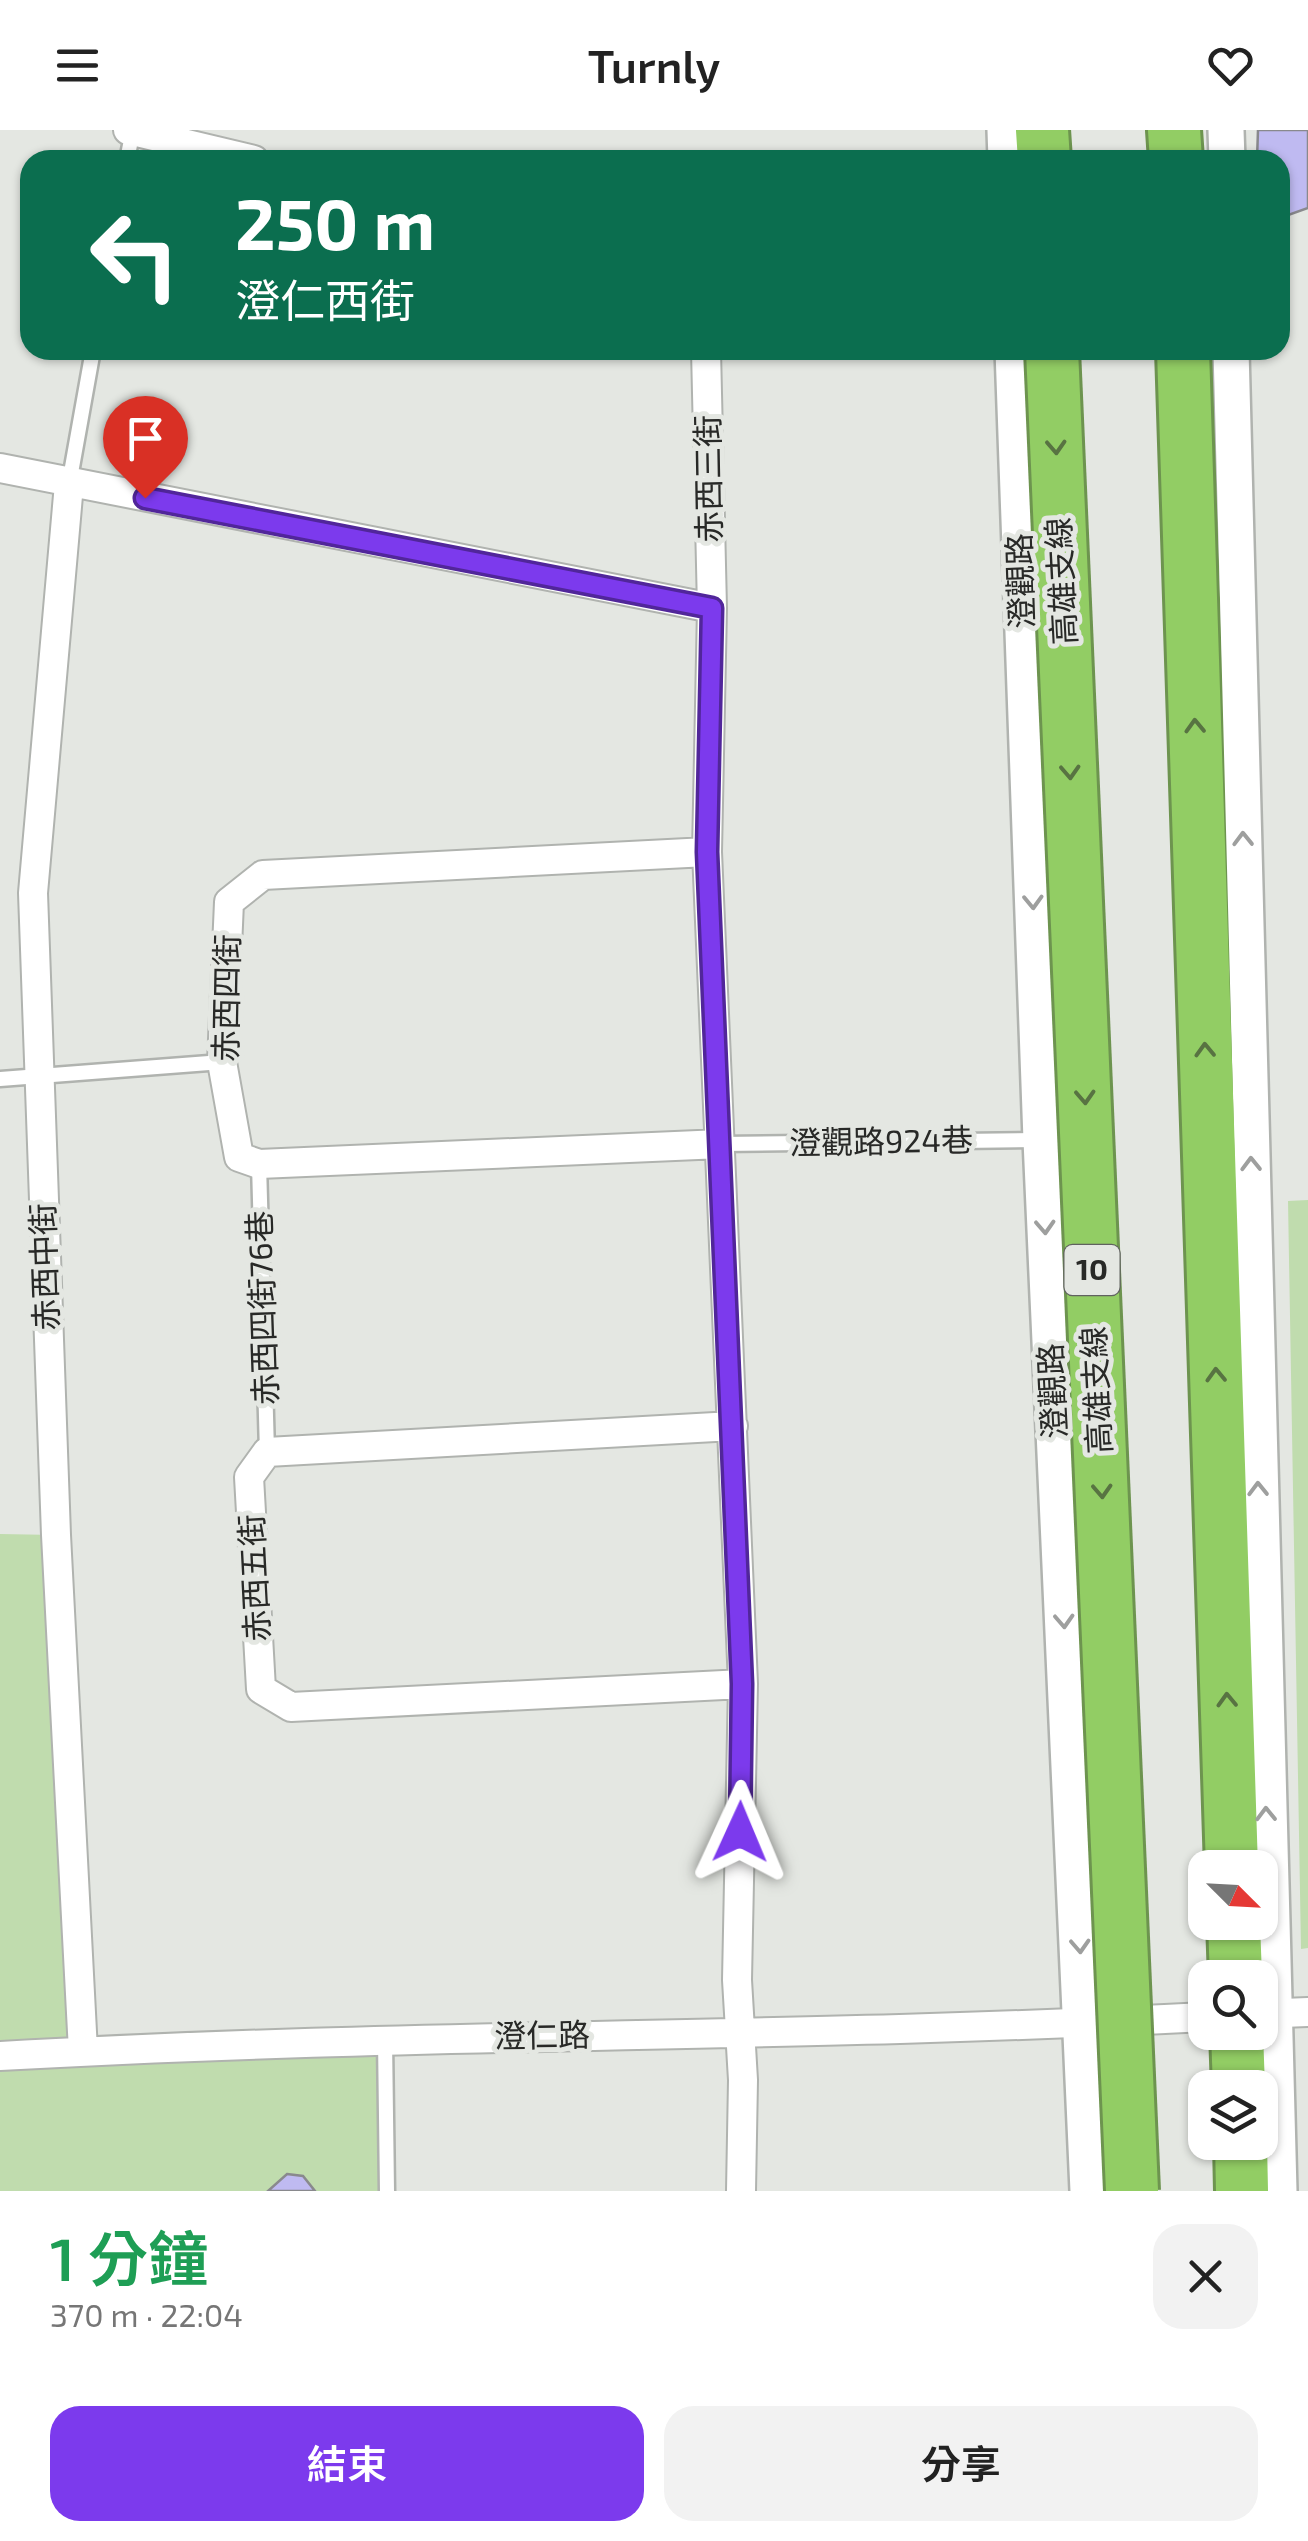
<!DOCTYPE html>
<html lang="zh-TW">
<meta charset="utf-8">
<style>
:root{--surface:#fff;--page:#f2f2f2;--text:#222;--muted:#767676;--accent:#7c3aed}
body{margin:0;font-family:"Exo 2","Noto Sans TC",sans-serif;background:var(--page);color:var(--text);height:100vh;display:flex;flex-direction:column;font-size:38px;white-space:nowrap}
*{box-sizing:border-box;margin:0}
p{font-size:32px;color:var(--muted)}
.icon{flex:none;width:55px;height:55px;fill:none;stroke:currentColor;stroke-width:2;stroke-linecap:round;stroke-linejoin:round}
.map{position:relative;height:2061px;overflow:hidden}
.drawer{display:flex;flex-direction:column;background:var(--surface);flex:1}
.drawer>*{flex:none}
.guide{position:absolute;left:20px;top:20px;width:1270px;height:210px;border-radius:30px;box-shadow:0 2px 8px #0004;background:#0b6e4f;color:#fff;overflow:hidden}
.needle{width:65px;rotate:114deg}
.buttons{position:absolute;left:1188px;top:1720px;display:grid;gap:20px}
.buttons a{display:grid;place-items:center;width:90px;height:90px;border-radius:20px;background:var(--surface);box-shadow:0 2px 8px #0004;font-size:50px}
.pin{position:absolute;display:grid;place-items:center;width:85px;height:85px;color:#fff;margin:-102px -42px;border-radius:50% 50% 50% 0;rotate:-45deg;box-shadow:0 0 10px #0007}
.pin .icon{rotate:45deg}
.me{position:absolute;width:110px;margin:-55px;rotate:1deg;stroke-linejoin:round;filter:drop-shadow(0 0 8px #0008)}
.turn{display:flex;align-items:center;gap:35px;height:210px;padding:0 50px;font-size:45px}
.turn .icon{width:130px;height:130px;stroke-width:2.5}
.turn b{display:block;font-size:70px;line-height:85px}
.round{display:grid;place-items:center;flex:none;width:105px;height:105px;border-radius:30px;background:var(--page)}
.head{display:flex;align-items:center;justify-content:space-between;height:170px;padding:0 50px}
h1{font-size:60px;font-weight:600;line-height:75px;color:#1e9e55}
.primary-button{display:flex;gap:20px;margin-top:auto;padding:20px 50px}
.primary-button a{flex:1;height:115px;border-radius:30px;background:var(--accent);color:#fff;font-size:40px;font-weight:600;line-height:115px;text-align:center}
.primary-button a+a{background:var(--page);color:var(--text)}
header{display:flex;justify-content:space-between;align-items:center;height:130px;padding:0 50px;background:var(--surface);font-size:45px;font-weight:600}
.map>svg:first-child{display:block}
</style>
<header><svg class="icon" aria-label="menu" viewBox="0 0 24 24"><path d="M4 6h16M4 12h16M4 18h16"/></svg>Turnly<svg class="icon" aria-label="heart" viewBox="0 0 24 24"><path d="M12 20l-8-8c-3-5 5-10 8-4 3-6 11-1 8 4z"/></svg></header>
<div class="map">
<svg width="1308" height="2061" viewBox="0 0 1308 2061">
<rect width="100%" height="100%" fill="#e4e7e2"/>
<!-- green -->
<path fill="#c0dcae" d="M1308 1070V1818L1301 1819 1288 1071Z
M0 1404 56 1405 83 1920 385 1910 387 2061H0Z"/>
<!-- building -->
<path fill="#bfbaf1" stroke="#89898d" stroke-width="2.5" d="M1258 0H1308V78L1280 88V30H1257Z
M287 2044 303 2046 315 2061H268Z"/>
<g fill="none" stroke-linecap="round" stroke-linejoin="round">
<defs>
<path id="service" d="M127 30 133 0
M69 354 93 220
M0 949 222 932
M721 1014 1040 1010
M259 1034 267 1322
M385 1910 387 2061"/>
<path id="minor" d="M128 0 254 30
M706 220 712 478
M0 338 712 478 707 722 743 1554 737 1850 743 1950 741 2061
M69 354 33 763 56 1405 83 1921
M707 722 263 745 229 772 222 932 239 1027 259 1034 721 1014
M733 1296 267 1322 249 1347 261 1559 291 1577 743 1554
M1260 1884 1308 1882
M0 1926C402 1903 804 1908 1205 1887"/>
<path id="tertiary" d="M1005 0 1006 30
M1226 0 1227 30
M1013 220 1041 1010 1088 2061
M1231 220 1279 2061"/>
<path id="motorway" d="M1042 0 1044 30
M1174 0 1176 30
M1183 220 1232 1738
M1234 1792 1236 1848
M1237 1902 1239 1958
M1241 2012 1242 2061"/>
</defs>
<!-- service casing -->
<use href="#service" stroke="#b0b3af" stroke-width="19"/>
<!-- minor casing -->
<use href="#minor" stroke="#b0b3af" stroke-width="32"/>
<!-- tertiary casing -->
<use href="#tertiary" stroke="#b0b3af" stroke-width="40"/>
<!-- motorway casing -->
<use href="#motorway" stroke="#6d944f" stroke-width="58"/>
<!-- service -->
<use href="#service" stroke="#fff" stroke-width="14"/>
<!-- minor -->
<use href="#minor" stroke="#fff" stroke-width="28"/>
<!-- tertiary -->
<use href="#tertiary" stroke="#fff" stroke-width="35"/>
<!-- motorway -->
<use href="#motorway" stroke="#92cd64" stroke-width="52"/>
<defs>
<path id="motorway-bridge" d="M1052 220 1132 2061"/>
</defs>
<!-- motorway-bridge casing -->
<use href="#motorway-bridge" stroke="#6d944f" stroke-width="58" stroke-linecap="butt"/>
<!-- motorway-bridge -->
<use href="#motorway-bridge" stroke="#92cd64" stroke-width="52"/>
</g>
<!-- one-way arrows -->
<defs><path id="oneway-chevron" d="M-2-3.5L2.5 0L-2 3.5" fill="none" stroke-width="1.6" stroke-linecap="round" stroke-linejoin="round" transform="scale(2.5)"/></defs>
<g stroke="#587342">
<use href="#oneway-chevron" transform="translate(1056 317) rotate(87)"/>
<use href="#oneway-chevron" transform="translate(1195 596) rotate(-92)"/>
<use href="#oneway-chevron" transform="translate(1070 642) rotate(87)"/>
<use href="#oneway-chevron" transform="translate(1205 920) rotate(-92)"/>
<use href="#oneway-chevron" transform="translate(1085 967) rotate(87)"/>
<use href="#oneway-chevron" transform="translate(1216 1245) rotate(-92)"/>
<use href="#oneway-chevron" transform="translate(1102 1361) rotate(87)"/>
<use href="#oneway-chevron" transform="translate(1227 1570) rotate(-92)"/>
</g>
<g stroke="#9e9f9e">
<use href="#oneway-chevron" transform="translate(1243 709) rotate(-91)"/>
<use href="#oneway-chevron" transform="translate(1033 772) rotate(88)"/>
<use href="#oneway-chevron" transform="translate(1251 1034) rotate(-91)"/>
<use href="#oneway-chevron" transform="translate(1045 1097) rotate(87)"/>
<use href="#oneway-chevron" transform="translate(1258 1359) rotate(-91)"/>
<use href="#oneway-chevron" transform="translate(1064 1491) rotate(87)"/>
<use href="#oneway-chevron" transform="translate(1266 1684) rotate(-91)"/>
<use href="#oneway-chevron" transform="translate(1080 1816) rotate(87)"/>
</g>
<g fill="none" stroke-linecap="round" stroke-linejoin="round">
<defs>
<path id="route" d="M145 368 712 478 707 722 742 1554 740 1702"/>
</defs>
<!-- route casing -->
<use href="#route" stroke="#51269a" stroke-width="25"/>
<!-- route -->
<use href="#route" stroke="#7c3aed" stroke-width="18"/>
</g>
<g text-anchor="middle" stroke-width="10" stroke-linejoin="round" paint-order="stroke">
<!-- shield labels -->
<rect fill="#e4e7e2" stroke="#60625f" stroke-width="2.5" x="1064.5" y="1115" width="55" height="50" rx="8"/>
<g font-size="30" font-weight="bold" fill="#282927">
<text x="1092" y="1150">10</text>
</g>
<!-- street labels -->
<g font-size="32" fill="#282927" stroke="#e4e7e2">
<text transform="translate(709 349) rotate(-91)" y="11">赤西三街</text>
<text transform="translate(1021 451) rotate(-92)" y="11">澄觀路</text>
<text transform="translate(1062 451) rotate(-93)" y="11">高雄支線</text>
<text transform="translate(227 868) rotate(-89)" y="11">赤西四街</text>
<text transform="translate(881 1012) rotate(-1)" y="11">澄觀路924巷</text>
<text transform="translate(45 1137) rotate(-92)" y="11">赤西中街</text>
<text transform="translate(263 1178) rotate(-92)" y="11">赤西四街76巷</text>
<text transform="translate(1097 1260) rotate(-93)" y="11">高雄支線</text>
<text transform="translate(1053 1261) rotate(-93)" y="11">澄觀路</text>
<text transform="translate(255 1448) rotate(-93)" y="11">赤西五街</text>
<text transform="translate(542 1906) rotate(-1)" y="11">澄仁路</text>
</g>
</g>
</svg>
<div class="buttons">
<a><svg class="needle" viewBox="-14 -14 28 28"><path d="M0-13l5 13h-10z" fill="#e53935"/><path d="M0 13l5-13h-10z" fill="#767676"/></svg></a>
<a><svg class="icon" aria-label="search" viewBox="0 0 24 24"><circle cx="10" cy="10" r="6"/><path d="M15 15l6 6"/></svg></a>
<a><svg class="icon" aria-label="layers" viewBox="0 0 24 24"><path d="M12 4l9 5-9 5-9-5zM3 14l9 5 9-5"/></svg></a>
</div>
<div class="pin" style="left:145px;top:368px;background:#d93025"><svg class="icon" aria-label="arrive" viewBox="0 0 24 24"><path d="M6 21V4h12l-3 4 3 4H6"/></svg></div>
<svg class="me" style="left:740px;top:1702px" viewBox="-20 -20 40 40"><path d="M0-17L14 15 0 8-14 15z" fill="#7c3aed" stroke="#fff" stroke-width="4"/></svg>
<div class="guide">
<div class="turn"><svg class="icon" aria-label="left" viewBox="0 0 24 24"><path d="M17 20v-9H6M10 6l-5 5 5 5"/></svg><div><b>250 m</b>澄仁西街</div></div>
</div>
</div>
<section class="drawer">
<div class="head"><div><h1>1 分鐘</h1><p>370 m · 22:04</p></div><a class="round"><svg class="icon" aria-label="close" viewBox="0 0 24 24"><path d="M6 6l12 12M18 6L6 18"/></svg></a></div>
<div class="primary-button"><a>結束</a><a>分享</a></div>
</section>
